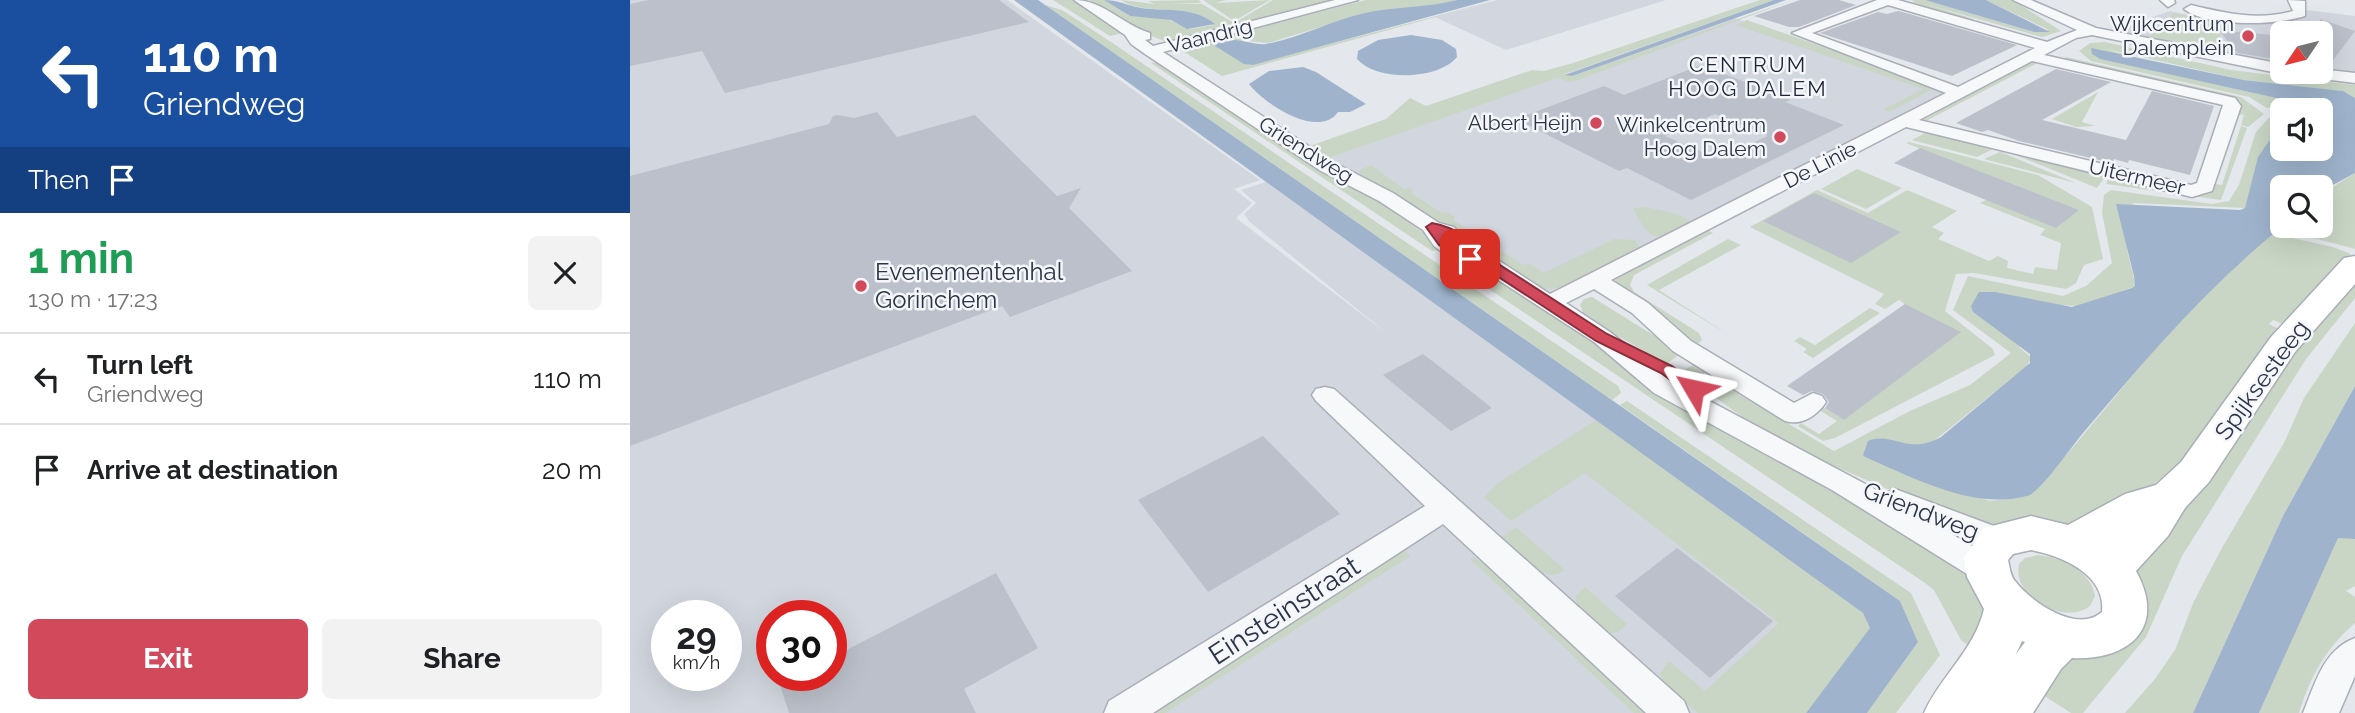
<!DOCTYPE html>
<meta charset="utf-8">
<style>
:root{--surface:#fff;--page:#f2f2f2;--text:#202124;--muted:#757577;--line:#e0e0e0;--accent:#d1495b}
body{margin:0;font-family:Raleway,sans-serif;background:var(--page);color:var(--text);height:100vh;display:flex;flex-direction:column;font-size:26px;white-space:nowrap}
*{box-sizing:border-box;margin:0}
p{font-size:23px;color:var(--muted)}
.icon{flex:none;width:38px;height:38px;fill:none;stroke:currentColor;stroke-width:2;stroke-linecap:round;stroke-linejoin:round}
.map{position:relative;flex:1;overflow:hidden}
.details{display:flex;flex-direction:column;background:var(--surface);width:630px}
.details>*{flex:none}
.guide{background:#1a4fa0;color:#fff;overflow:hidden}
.needle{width:46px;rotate:235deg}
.buttons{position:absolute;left:1640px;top:21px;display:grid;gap:14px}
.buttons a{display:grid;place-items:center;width:63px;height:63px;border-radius:10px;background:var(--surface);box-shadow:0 7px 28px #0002;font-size:35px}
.speed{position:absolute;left:21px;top:600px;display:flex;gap:14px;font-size:35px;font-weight:700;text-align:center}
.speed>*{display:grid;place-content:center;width:91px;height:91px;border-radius:50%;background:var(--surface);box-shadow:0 7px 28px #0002;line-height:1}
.speed small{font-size:18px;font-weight:400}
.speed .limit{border:10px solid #d22;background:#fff;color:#111}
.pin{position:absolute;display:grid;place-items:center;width:60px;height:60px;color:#fff;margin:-30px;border-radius:14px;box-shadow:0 4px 10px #0006}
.me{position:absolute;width:77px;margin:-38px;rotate:306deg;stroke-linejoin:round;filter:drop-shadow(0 0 5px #0008)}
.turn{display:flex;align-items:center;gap:24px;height:147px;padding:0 28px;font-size:32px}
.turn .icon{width:91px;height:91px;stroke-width:2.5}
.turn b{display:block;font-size:49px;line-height:60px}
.then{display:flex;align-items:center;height:66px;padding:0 28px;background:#0003;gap:14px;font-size:26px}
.round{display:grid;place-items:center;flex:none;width:74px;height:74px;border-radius:10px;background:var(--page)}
.head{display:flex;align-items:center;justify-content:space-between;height:119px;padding:0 28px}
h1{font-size:42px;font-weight:700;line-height:52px;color:#1e9e55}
.cta{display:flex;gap:14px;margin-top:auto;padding:14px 28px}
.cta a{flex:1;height:80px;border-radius:10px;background:var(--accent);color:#fff;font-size:28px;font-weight:700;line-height:80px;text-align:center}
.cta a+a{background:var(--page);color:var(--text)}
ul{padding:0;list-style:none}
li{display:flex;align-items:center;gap:21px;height:91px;padding:0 28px;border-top:2px solid var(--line)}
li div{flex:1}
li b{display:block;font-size:26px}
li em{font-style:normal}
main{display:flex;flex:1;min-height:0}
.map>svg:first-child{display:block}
</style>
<main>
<section class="details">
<div class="guide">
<div class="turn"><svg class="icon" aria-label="left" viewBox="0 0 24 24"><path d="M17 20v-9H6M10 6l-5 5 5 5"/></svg><div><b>110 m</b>Griendweg</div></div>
<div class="then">Then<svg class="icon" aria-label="arrive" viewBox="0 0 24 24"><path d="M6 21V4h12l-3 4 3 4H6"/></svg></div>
</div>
<div class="head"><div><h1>1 min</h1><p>130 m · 17:23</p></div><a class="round"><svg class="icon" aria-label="close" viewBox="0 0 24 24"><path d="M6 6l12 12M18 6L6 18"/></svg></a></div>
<ul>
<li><svg class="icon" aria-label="left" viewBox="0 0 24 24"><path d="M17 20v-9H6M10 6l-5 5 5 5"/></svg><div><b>Turn left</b><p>Griendweg</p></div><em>110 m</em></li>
<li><svg class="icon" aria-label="arrive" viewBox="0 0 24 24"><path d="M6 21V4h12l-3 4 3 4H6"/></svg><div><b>Arrive at destination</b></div><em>20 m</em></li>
</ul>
<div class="cta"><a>Exit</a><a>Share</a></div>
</section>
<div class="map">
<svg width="1725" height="713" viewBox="0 0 1725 713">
<rect width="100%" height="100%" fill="#e4e7ec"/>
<!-- built -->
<path fill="#d2d6de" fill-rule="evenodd" d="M0 0H377L630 180 604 189 622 203 606 218 759 335 620 222 614 214 626 203 611 190 636 182 1233 613 1176 713H0ZM37 616H96V676H37ZM142 616H201V676H142Z
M868 0H1036L876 50 805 17Z
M1676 10 1725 16V75L1691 71 1690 33H1652V66L1488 33 1499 25 1540 11 1606 25 1611 21 1673 14Z
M1099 16 1315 94 897 304 699 158Z"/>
<!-- green -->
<path fill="#c9d6c5" d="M423 0H443L493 33 480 36Z
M459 0H474L500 16 537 19 560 29 583 25C564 0 516 18 491 0L525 4 518 1 569 0 571 3H535L572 4 609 26 537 42 508 31Z
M573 0H596L585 3 640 0 604 21Z
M643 0H710L612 25 606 22Z
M736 0H827L800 7 736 13 638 43 618 41 585 44 620 65 867 0 592 76 548 48Z
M1130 0H1144L935 74 942 76 1163 0 948 80 940 82 927 78 699 158 680 146 756 119 780 98 796 106 902 70 914 71 943 63Z
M1281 0H1295L1404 32 1419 30 1356 0H1383L1431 31 1412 37 1288 2 1344 19 1338 22 1276 3 1285 2Z
M415 5 432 10 481 42 988 386 991 393 982 400Z
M1543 13 1599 24 1578 51 1519 37Z
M1117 20 1307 87 1259 112 1254 109 1293 89 1106 25Z
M1475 42 1601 70 1725 85V98L1713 91 1614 80 1472 48 1669 103 1672 107 1670 110H1652V130L1631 152 1615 208 1503 203 1497 250 1506 286 1451 306 1429 305 1389 347 1402 358 1396 367 1300 444 1273 445 1233 455 1280 476 1360 501 1397 496 1414 482 1548 321 1585 284 1643 234 1703 247 1721 254 1653 324 1643 320 1639 324 1649 329 1548 465 1514 492 1456 527H1361L1327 519 1167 450 1129 429 1050 372 1063 365 1075 373 1070 377 1089 390 1095 386 1204 451 1280 411 1340 385 1381 353 1323 310 1338 276 1433 296 1456 286 1482 263 1472 213 1474 195 1481 190 1582 204 1599 201 1609 185 1626 132 1648 108H1637L1619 97 1461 61 1449 51 1460 43Z
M1436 57 1611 97 1634 114 1618 127 1611 125 1614 115 1608 114 1610 105 1606 101 1570 89 1430 60Z
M1403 60 1411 61 1294 122 1293 120Z
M530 61 748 200 816 249 802 251 521 63Z
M1468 92 1452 122 1465 126 1446 127 1422 119Z
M1611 126 1617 128 1591 200 1476 184 1480 175 1567 195 1579 194 1585 184 1592 185Z
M1299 131 1367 147 1347 157 1282 140Z
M1279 142 1408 175 1462 207 1473 259 1454 265 1446 283 1436 289 1344 273 1326 274 1315 311 1363 349 1365 355 1205 438 1193 441 1168 426 1171 423 1189 434 1207 421 1189 410 1193 407 1214 420 1276 305 1269 300 1255 309 1245 304 1254 294 1120 227 1187 190 1238 213 1277 190 1327 211 1302 227 1314 233 1308 239 1359 261 1368 256 1378 261 1377 268 1403 274 1405 267 1427 270 1431 243 1410 235 1415 229 1350 203 1356 200 1445 209 1276 143Z
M1371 149 1477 174 1467 188Z
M1370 152 1373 153 1446 183 1354 159Z
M741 165 774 189 780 188 784 191 781 193 812 213 818 212 825 217 823 220 856 242 862 240 872 246 869 250 893 265 900 264 914 273 984 239 1004 240 1010 247 935 288 912 289 830 234 732 178 729 171Z
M1227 169 1272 188 1236 209 1191 189Z
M1725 173V249L1649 229 1653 226H1690L1692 194Z
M1016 207 1047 214 1064 223C1029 240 1021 246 1003 208Z
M1076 229 1083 233 1004 275 1000 285 1004 292 1069 333 1072 340 1065 346 986 285 985 277Z
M1098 239 1111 245 1029 290 1099 335 1017 285Z
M823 253 855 270 983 355 1318 551 1358 597 1350 655 1331 640 1304 590 1295 583 816 260V257Z
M1725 281V298L1676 359 1552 556 1516 637 1453 713H1441L1404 689 1502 579 1505 561 1580 482 1647 376Z
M962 297 1052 353 1036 364 949 313 953 312 950 305 954 299Z
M1240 308 1250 313 1183 358 1173 352 1177 349 1164 341 1170 337 1185 345Z
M1725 323V386L1653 516 1563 713H1495L1524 680 1545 650 1564 601 1593 546 1654 443 1674 398Z
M997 401 1281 593 1310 655 1266 713H1237L1288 642 1270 601 990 405Z
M966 420 1233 613 1241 628 1176 713H1068L1036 687 1030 673 1039 661 1075 691 1149 623 955 473 881 521 854 497 868 483Z
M886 527 935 570C910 587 889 553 872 537Z
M1708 537 1725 539V586L1716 591 1725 597V623C1696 648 1680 677 1669 713H1629Z
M775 550 780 556 535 713H515Z
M1408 555C1432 558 1460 569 1465 596L1460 606C1435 626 1381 597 1389 564L1395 558Z
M844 557 881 585 1021 713H1004L840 559Z
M955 587 997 624C993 628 989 632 983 633 969 634 944 608 946 596Z"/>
<!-- water -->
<path fill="#9fb4cc" d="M384 0H408L1270 601 1288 642 1237 713H1176L1240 628 1233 613Z
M474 0C487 0 494 4 506 7 535 13 560 4 585 24L557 29 541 20 500 16Z
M827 0H860L623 65 614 64 585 46C597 32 621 46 636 44 670 38 702 20 735 13 766 6 797 8 827 0Z
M1144 0H1156L942 76 935 75Z
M1295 0H1356L1420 32H1404Z
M781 35 812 40 826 49 827 57C808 80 747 82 727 59L728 51 748 40Z
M1461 48 1614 80 1713 91 1725 98V173L1701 186 1691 197 1690 187H1652L1653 226C1577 287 1516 359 1453 433 1442 446 1411 492 1397 496 1343 510 1286 479 1235 457L1233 455 1238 441C1263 431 1277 456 1311 437L1400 363V354L1343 312 1341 306 1349 292H1365L1442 307 1502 288 1505 286 1504 276 1486 204 1610 210 1615 208 1628 157 1639 141 1652 131V149H1690V110H1670L1672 107 1669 103 1470 59 1462 54Z
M673 67 686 72 736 104 720 112H708C689 140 633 103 619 84L639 71Z
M1725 386V539L1708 538 1629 713H1563L1653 516Z"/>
<!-- building -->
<path fill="#bbc0ca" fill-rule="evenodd" d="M19 0H369L399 22 95 93 72 51 0 66V4Z
M1170 0H1209L1226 5 1169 27H1159L1124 16Z
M1268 11H1269L1387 45 1322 76 1190 33 1248 12 1257 14Z
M1690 19 1725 31 1698 67 1690 66Z
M1589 30 1652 36V60L1607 53Z
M1071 65 1161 100 1155 102 1214 125 1061 200 997 168 989 171 886 119 974 86 994 95ZM1085 114 1093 117 1138 136 1088 159 1035 136Z
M1426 69 1481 82 1412 120 1496 140 1522 91 1584 106 1560 175 1499 160 1498 163 1484 159 1482 163 1389 141 1358 130 1352 132 1326 123Z
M247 112 267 137 345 115 427 196 451 188 439 208 502 271 380 317 372 306 0 446V176L199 124 203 116 208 115 224 118Z
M1290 148 1449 210 1426 228 1264 163Z
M1184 193 1271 232 1221 263 1133 221Z
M1275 304 1331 332 1214 420 1195 408 1199 402 1193 394 1182 391 1173 395 1157 386Z
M793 354 814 370 862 408 821 431 753 375Z
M633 436 710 514 578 592 508 500Z
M1047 548 1143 621 1080 678 985 596Z
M366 573 408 648 334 689 346 713H159L150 685 168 676H201V658Z"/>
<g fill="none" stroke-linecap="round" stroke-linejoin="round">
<defs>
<path id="street" d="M444 0C473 0 493 25 520 33V39L515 40 523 46 705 0H728L533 52 705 163 763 193 809 223 824 227 827 231 819 237 844 254 871 262 920 294 1316 93 1162 33 1247 0H1268L1417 42 1447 30 1383 0H1401L1466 28 1652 64V72H1658L1652 74 1462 35 1446 38 1414 55 1605 98 1611 106 1582 191 1562 197 1276 127 981 280 1018 303 1061 341 1164 403 1183 393 1192 396 1196 402C1187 416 1171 426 1155 421L1043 351 1002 313 964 289 936 303 980 332 1042 381 1254 494 1265 489 1380 532 1384 540 1380 548 1369 552 1320 533 1367 561 1372 570 1367 579 1356 583 1345 579 1202 490 1024 393 964 342 856 272 820 258 804 246 793 230 749 201 691 171 515 54 501 44 495 35ZM1258 5 1405 48 1328 87 1182 33ZM1402 61 1593 105 1567 183 1561 185 1289 120Z
M1530 0H1544L1545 3 1538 7Z
M1658 0 1675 1V16C1647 25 1578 28 1554 9L1561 5C1594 13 1629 21 1663 11Z
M1690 69 1725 73V83L1677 77 1669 72H1690Z
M695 387 704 389 1054 701 1059 713H1016L813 524 523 713H474L479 701 795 506 686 401 682 395 686 389Z
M1725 638V676L1709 713H1673C1685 684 1693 650 1725 638Z"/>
<path id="secondary" d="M1725 256V284L1665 352 1579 482 1555 508 1538 536 1506 571C1537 627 1500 661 1442 658L1431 669 1403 713H1294C1311 675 1344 651 1354 609L1337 577 1334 558 1354 528 1401 516 1438 525 1495 494 1526 485 1551 462 1641 337 1714 258ZM1401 550C1432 556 1476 574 1472 612 1447 634 1401 602 1385 581 1380 575 1380 568 1378 560L1383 554ZM1392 641 1395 642 1386 654Z"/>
</defs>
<!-- street casing -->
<use href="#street" stroke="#a9aeb7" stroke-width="3"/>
<!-- secondary casing -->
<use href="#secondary" stroke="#a9aeb7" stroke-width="3"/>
<!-- street -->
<use href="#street" fill="#f7f8fa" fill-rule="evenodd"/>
<!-- secondary -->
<use href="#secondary" fill="#fff" fill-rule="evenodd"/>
</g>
<!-- route -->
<path fill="#d1495b" stroke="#882f3b" stroke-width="2" d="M802 223C820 226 865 247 870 265L977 334 1042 366 1073 389 1070 393H1058L1031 373 966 341 858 270 856 263 816 236 847 259 835 262 809 245 796 227Z"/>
<!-- markers -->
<g fill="#d1495b" stroke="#f4f6f9" stroke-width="2.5">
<circle cx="1618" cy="36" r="7"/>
<circle cx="966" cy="123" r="7"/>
<circle cx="1150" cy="137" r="7"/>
<circle cx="231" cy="286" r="7"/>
</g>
<g text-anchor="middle" stroke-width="5" stroke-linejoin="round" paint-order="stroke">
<!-- far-poi labels -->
<g font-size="21" fill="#2b3445" stroke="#f4f6f9" text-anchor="end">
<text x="1604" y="31">Wijkcentrum<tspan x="1604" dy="24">Dalemplein</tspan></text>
<text x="952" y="130">Albert Heijn</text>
<text x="1136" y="132">Winkelcentrum<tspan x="1136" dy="24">Hoog Dalem</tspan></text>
</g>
<!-- far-street labels -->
<g font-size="21" fill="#2b3445" stroke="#f4f6f9">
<text transform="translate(580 36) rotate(-14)" y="7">Vaandrig</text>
<text transform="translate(676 150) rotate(32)" y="7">Griendweg</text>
<text transform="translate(1190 165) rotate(-27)" y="7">De Linie</text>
<text transform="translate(1507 177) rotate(13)" y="7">Uitermeer</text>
</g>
<!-- far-neighbourhood labels -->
<g font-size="21" letter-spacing="2" fill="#1d2536" stroke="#f4f6f9">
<text x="1118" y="72">CENTRUM<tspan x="1118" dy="24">HOOG DALEM</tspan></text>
</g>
<!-- poi labels -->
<g font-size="24" fill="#2b3445" stroke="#f4f6f9" text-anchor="start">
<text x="245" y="280">Evenementenhal<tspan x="245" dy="28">Gorinchem</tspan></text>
</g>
<!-- street labels -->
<g font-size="24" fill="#2b3445" stroke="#f4f6f9">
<text transform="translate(1632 380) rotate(-54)" y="8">Spijksesteeg</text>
<text transform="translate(1291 511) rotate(21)" y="8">Griendweg</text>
</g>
<!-- near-street labels -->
<g font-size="28" fill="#2b3445" stroke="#f4f6f9">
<text transform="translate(654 610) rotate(-33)" y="10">Einsteinstraat</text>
</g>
</g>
</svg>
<div class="buttons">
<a><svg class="needle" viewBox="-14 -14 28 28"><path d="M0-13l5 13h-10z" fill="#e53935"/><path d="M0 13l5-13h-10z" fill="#757577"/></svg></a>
<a><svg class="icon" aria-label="sound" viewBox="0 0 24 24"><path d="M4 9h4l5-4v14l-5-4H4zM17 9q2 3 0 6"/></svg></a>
<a><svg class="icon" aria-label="search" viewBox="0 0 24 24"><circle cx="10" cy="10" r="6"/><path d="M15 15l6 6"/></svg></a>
</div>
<div class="speed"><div>29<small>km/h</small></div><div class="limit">30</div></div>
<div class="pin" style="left:840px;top:259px;background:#d93025"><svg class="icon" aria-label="arrive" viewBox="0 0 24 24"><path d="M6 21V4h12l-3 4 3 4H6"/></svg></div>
<svg class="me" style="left:1064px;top:389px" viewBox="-20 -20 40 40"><path d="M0-17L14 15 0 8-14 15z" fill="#d1495b" stroke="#fff" stroke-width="4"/></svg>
</div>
</main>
